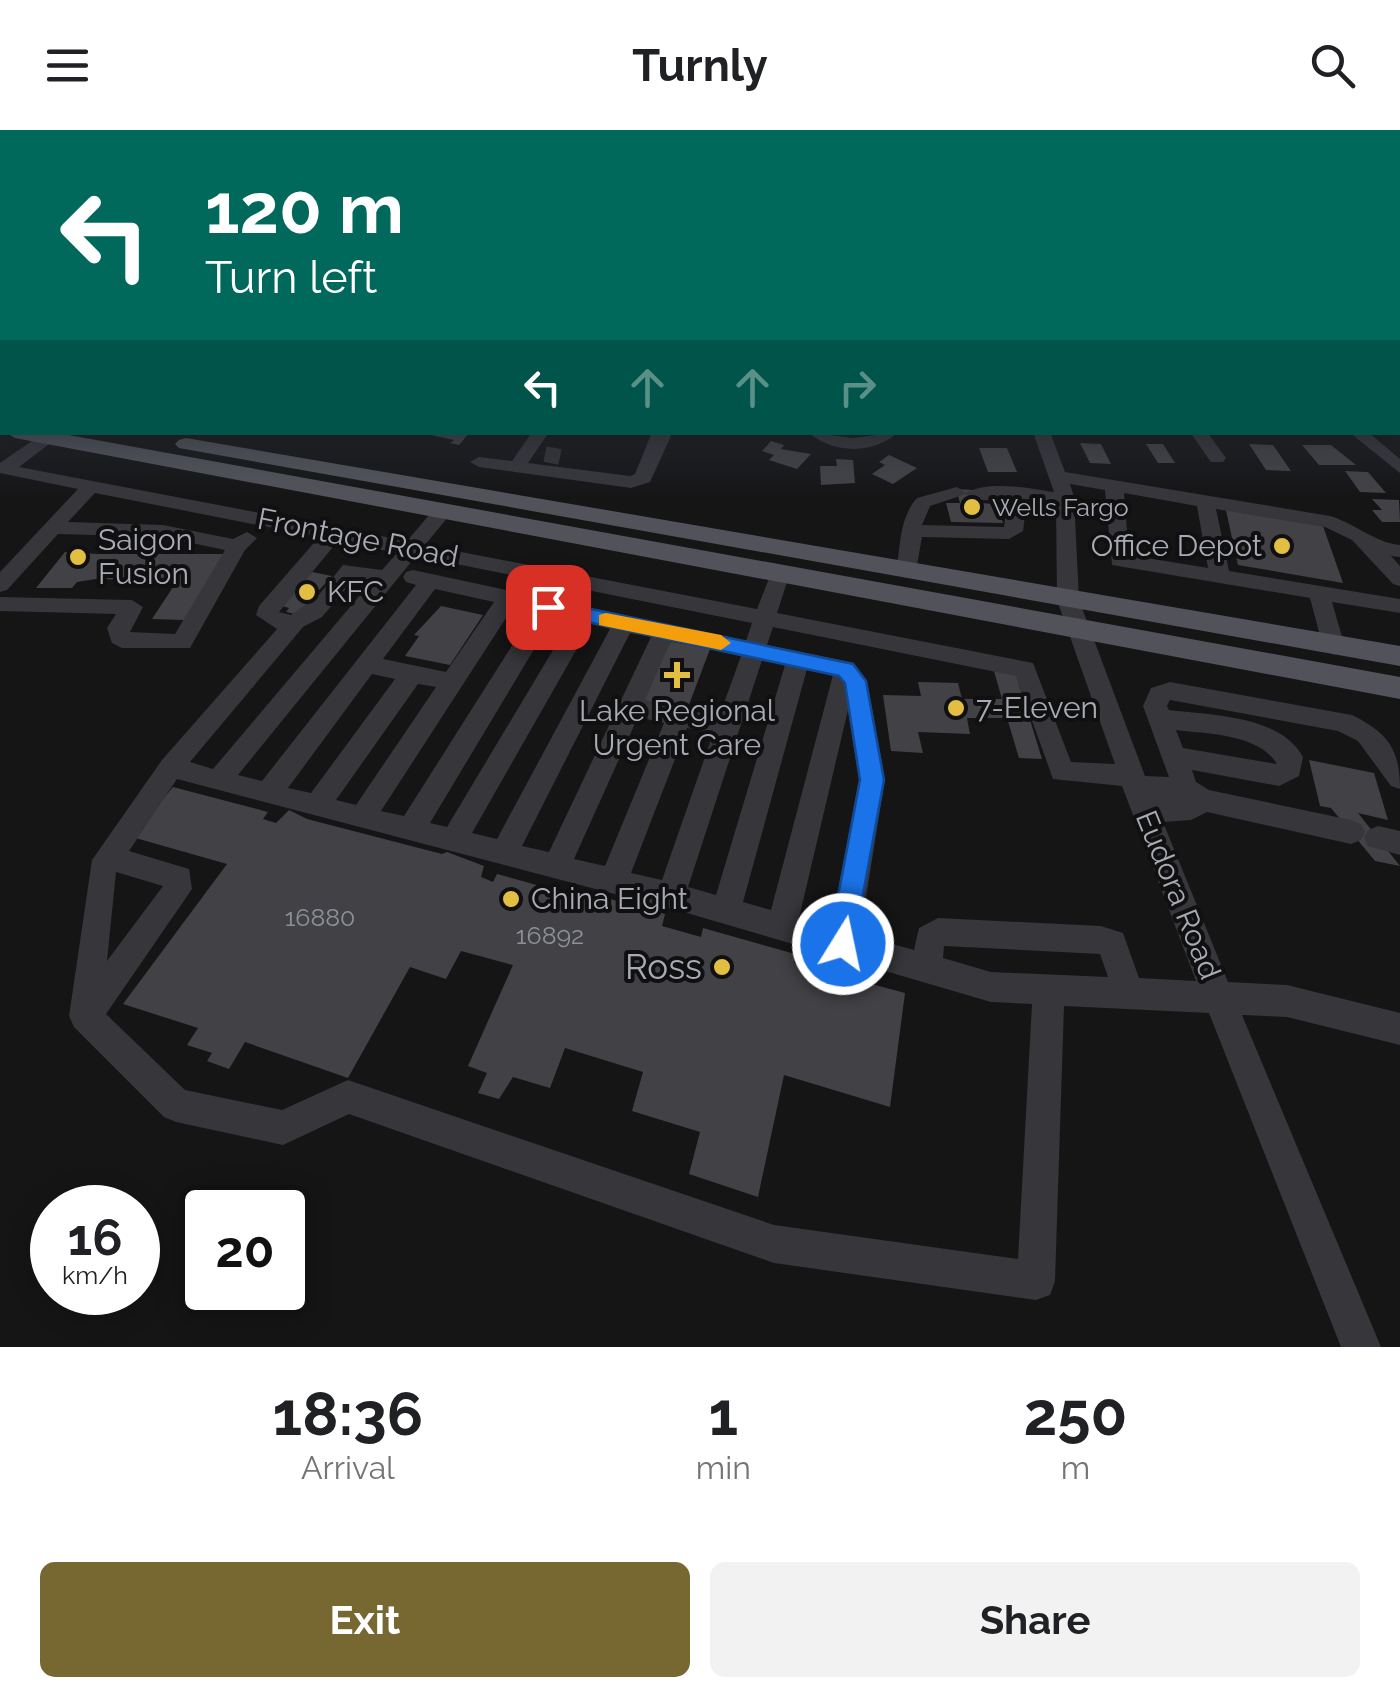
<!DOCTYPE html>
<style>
:root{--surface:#fff;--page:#f2f2f2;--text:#202124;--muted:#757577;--accent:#776832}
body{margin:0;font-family:Raleway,sans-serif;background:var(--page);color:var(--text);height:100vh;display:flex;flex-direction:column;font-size:38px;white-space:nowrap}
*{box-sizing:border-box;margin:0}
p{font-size:32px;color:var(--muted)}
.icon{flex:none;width:55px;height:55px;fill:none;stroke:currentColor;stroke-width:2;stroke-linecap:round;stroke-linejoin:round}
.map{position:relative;height:1217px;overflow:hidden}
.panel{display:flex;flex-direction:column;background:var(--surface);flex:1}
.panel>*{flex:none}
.hud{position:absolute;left:0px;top:0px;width:1400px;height:305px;box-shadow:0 5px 25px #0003;background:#00695c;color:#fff;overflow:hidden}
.speed{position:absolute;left:30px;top:1055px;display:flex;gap:20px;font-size:50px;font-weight:700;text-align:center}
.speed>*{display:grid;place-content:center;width:130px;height:130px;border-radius:50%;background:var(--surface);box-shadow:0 5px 25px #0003;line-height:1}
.speed small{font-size:25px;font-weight:400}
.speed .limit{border:5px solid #111;border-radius:15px;background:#fff;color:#111}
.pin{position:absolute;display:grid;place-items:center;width:85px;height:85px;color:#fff;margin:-42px;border-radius:20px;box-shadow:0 5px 15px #0006}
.me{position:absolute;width:110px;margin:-55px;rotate:10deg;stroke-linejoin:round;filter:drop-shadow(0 0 8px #0008)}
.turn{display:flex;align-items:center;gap:35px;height:210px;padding:0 40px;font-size:45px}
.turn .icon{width:130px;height:130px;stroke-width:2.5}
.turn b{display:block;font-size:70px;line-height:85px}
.lanes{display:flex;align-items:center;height:95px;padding:0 40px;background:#0003;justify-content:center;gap:50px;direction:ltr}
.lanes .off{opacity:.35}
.eta{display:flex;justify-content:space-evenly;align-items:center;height:170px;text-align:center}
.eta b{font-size:60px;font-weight:700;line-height:70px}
.cta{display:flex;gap:20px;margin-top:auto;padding:20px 40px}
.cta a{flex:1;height:115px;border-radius:15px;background:var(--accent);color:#fff;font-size:40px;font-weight:700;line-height:115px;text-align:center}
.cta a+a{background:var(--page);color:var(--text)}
header{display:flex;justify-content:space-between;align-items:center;height:130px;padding:0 40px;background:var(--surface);font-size:45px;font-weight:700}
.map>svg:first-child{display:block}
</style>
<header><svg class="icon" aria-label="menu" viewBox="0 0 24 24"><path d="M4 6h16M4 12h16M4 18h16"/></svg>Turnly<svg class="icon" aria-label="search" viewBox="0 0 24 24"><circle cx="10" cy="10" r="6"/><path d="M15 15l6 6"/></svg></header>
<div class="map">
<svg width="1400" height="1217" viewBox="0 0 1400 1217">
<rect width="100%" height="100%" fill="#151516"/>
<!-- building -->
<path fill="#424246" d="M417 302H470L459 315 450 313 454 310Z
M771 311 784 315 781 319 811 324 797 339 769 330 774 325 762 321Z
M1080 313 1101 314 1111 334 1090 333Z
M1146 314H1163L1175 333H1158Z
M1249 314 1273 315 1291 341 1266 340Z
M1302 315H1331L1356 335H1319Z
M979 318H1007L1017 342H988Z
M889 325 917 338 893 354 872 344 885 335 879 332Z
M836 329 853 330 855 353 821 355 820 336H837Z
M1345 341 1368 342 1386 363 1360 362Z
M956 359 973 360 978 373 996 374 1003 393 951 392 946 373H960Z
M1372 369 1399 370 1400 392H1382L1372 380H1382Z
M1225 376 1240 378 1242 383 1323 396 1343 453 1238 435Z
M65 422 98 424H224L184 490 152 489 177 451 96 449 77 452 72 458H36Z
M312 442 332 446 301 480 295 484 286 482 289 478 282 476Z
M441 476 483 485 450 535 405 526 419 506 414 505Z
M668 511 710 519 687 580 642 571Z
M994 541H1015L1042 629 1019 628 1007 588H967L970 604 918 602 923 623 891 621 883 565 921 566 918 552 958 553 962 569H1002Z
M1309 630 1374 643 1388 690 1358 683 1400 736 1375 731 1331 678 1320 676Z
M173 657 268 682 263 689 276 693 289 680 307 689 442 724 447 722 484 736 481 747 493 752 497 744 551 759 548 764 572 772 577 760 665 784 662 796 701 807 703 798 795 824 794 833 905 863 890 977 784 945 758 1067 689 1044 700 1002 632 981 643 942 565 918 550 958 513 947 499 969 478 963 487 943 468 936 513 835 461 821 446 849 410 837 348 948 245 912 229 939 207 931 212 923 187 915 198 898 123 874 227 734 132 707Z"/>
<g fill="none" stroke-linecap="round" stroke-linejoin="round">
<!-- minor-tunnel -->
<path stroke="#323336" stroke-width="16" stroke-dasharray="16 9" stroke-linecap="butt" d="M545 324 560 327"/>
<!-- minor -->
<path fill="#36363b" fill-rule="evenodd" d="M45 302H65L19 337 407 411 435 378 442 376 452 382 425 415 757 479 772 441H786L789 446 777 483 1033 533 1071 632 1115 634 1057 470 1056 373 1027 369 1023 401 1009 409 922 407 916 441 906 448 896 441C901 415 899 388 917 368L957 357 966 363C988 350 1029 358 1054 362L1033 302H1050L1065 342 1330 386C1357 394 1373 412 1400 415V427L1391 426 1400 436V456L1393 454 1352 410 1325 397 1216 379 1229 441 1400 469V483L1332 472 1345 517 1334 525 1323 517 1310 468 1112 435 1105 360 1070 354 1074 367 1079 470 1145 646 1169 647 1143 576 1151 558 1170 552 1352 585C1388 603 1400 619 1400 659L1391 656 1358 611 1338 601 1170 570 1167 576 1169 580C1209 585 1281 585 1303 627L1299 646 1279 656 1192 640 1196 652 1209 660 1351 690 1361 694 1365 702 1361 710 1351 714 1207 682 1191 690 1163 692 1228 852 1287 855 1400 883V915L1287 887 1242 885 1381 1217H1341L1209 883 1064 876 1055 1151 1050 1165 1036 1170 774 1133 349 984 283 1015 176 992 164 987 74 897 69 886 92 730 162 630 277 499 256 485 259 476 319 407 95 363 68 392 163 395 233 409 247 402 257 408 245 420 190 518H122L112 513 107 498 116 484 0 481V467L132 470 143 477 130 502 175 504 225 420 163 407 58 404 7 460 0 462V442L78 359 0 343V333ZM1124 363 1197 376 1208 438 1129 425ZM966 364 975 370H1008L1004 397 922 395 930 376ZM338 411 397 423 382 440 343 435 317 467 291 485 279 482ZM416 426 752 493 746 511 413 440 406 442 403 447 406 452 416 455 262 651 238 645ZM355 448 372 451 213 639 190 632 303 497 322 487ZM435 459 494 472 446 542 383 529ZM513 477 534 481 404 686 381 681ZM554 486 571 490 447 697 430 693ZM591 494 610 499 497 709 472 703ZM773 497 1016 546 1053 649 1122 656 1196 851 1139 848 1123 803 1101 796 938 788 919 798 914 820 860 805 885 649 867 551 854 533 767 515ZM630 503 651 507 549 722 522 716ZM671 511 741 526 719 587 645 570ZM762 530 785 535 716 765 688 757ZM807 539 833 545 771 780 743 772ZM372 544 395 549 311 663 288 658ZM418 554 436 557 356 675 336 670ZM848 580 859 649 831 797 799 788ZM638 587 664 593 605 736 574 729ZM687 598 713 604 662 750 631 743ZM1176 600C1208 604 1259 604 1277 634L1183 618ZM177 649 687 783 991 872 1032 874 1018 1129 774 1095 348 950 282 980 185 960 106 884 192 759 189 739 129 721ZM116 742 163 756 107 831ZM944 816 1100 824 1108 847 991 842 943 828Z
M532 302H549L528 333 630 346 635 344 652 302H669L671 306 650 352 631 358 479 337 470 332 479 327 512 331Z
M808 302 853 308 898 302C874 325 832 324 808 302Z
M1190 302H1207L1226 328 1223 332H1211Z
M1349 302H1368L1400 329V343Z
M1378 696 1400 701V725L1368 716 1364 708 1368 700Z"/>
<!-- major -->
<path fill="#52535a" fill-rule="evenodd" d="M0 276H2V288H0Z
M5 302H52L1400 547V569L15 308Z
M186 308 1400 516V536L179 318 175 314 179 310Z"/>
</g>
<!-- sky -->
<linearGradient id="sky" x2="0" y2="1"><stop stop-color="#0c0c0c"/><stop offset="0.54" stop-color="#353b47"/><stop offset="1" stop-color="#353b47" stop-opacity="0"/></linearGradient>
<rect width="1400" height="366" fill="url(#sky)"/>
<!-- route -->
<path fill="#1a73e8" stroke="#114b97" stroke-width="2.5" d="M548 470 853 534 866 551 884 650 852 824 843 828 833 824 829 814 860 650 845 553 839 546 541 482 538 477Z"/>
<!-- slow -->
<path fill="#f59e0b" d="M606 483 721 505 731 513 721 520 599 495V485Z"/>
<!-- markers -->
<g fill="#e2be42" stroke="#101011" stroke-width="4">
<circle cx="972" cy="377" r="10"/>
<circle cx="1282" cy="416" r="10"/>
<circle cx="78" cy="427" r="10"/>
<circle cx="307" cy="462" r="10"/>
<path d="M672 530h10v10h10v10h-10v10h-10v-10h-10v-10h10z"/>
<circle cx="956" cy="578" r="10"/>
<circle cx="511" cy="769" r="10"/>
<circle cx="722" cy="837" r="10"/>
</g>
<g text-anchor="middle" stroke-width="8" stroke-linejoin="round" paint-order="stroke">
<!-- far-poi labels -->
<g font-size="25" fill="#a8aab5" stroke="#101011" text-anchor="start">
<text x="992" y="386">Wells Fargo</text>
</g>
<!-- number labels -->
<g font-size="25" fill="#8e9099">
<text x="320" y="796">16880</text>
<text x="550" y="814">16892</text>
</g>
<!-- street labels -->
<g font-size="30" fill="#a8aab5" stroke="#101011">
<text transform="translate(358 408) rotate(11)" y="10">Frontage Road</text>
<text transform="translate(1178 765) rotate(68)" y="10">Eudora Road</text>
</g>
<!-- poi labels -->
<g font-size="30" fill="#a8aab5" stroke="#101011" text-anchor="start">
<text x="98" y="420">Saigon<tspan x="98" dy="34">Fusion</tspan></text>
<text x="1262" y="426" text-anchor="end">Office Depot</text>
<text x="327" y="472">KFC</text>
<text x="976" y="588">7-Eleven</text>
<text x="677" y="591" text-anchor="middle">Lake Regional<tspan x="677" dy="34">Urgent Care</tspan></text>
<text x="531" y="779">China Eight</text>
</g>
<!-- near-poi labels -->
<g font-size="35" fill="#a8aab5" stroke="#101011" text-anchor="end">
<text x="702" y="849">Ross</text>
</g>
</g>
</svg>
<div class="speed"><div>16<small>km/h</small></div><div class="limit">20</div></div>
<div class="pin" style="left:548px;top:477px;background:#d93025"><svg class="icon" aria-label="arrive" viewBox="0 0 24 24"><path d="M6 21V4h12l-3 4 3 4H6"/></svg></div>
<svg class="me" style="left:843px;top:814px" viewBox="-20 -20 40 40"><circle r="17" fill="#1a73e8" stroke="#fff" stroke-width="3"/><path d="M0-11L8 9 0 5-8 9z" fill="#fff"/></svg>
<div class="hud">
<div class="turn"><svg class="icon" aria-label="left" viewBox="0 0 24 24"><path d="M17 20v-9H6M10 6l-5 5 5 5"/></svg><div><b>120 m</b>Turn left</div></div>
<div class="lanes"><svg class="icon" aria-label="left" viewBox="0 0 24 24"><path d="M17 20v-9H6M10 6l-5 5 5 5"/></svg><svg class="icon off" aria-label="ahead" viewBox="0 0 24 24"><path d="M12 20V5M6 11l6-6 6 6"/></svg><svg class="icon off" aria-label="ahead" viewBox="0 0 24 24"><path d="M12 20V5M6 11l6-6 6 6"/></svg><svg class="icon off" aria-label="right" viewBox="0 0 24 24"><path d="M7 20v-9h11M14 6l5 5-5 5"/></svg></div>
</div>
</div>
<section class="panel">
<div class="eta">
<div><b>18:36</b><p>Arrival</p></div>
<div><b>1</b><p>min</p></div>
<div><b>250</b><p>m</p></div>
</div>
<div class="cta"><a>Exit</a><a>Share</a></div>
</section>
